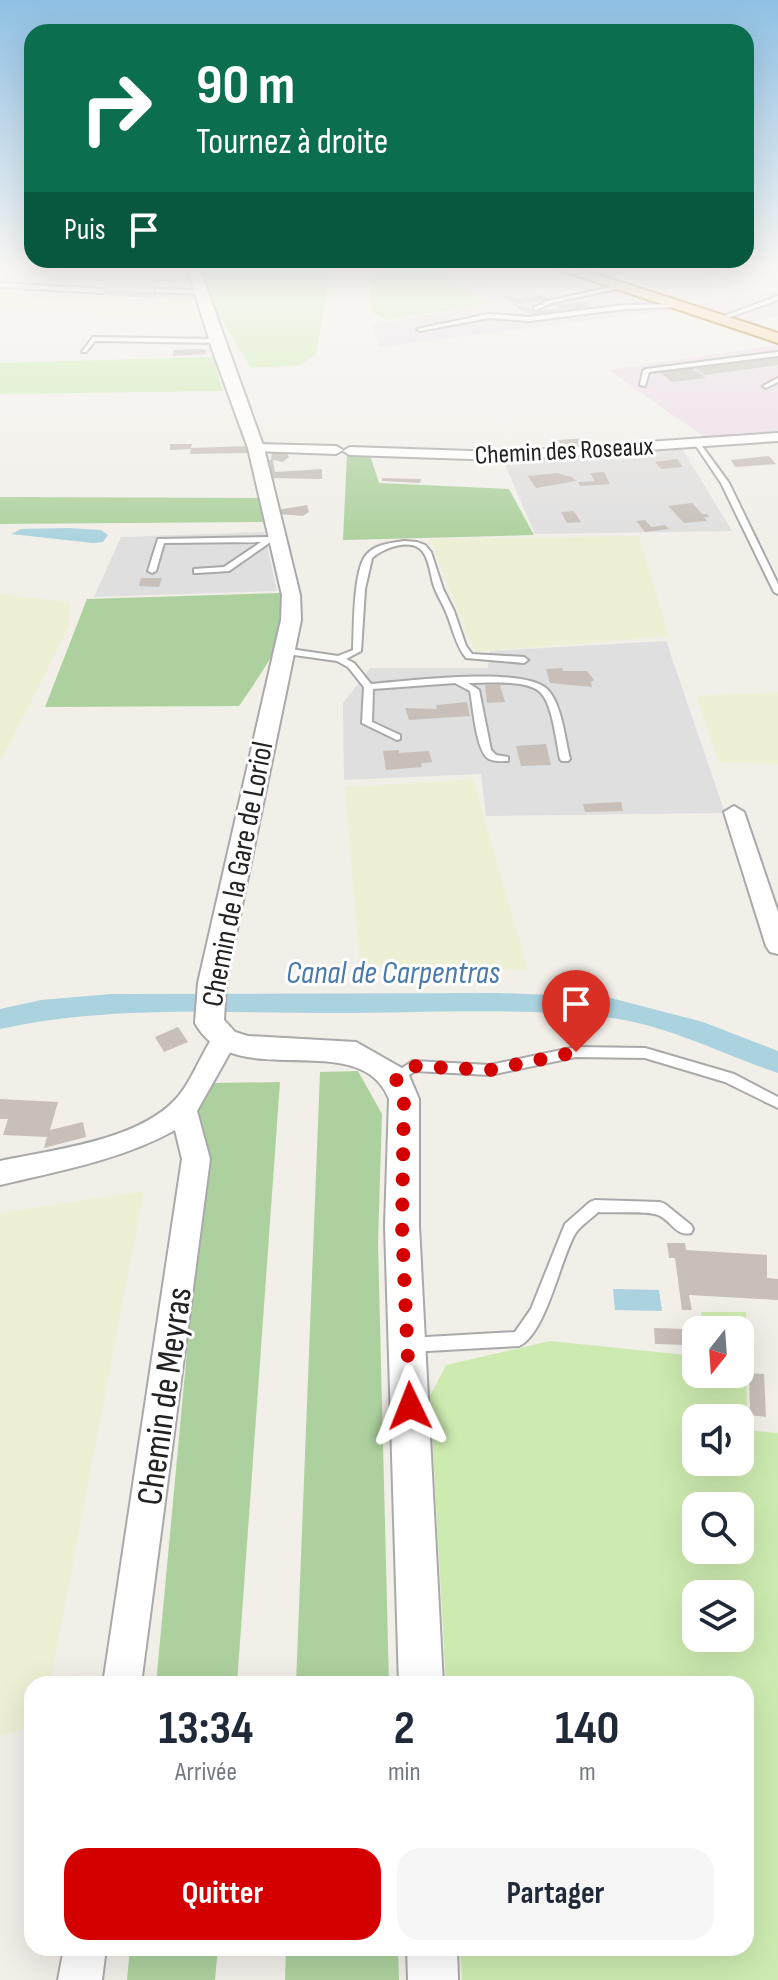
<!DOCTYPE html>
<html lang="fr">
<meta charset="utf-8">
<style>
:root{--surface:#fff;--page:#f6f6f7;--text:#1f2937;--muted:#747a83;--accent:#d40000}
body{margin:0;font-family:"Sofia Sans Condensed",sans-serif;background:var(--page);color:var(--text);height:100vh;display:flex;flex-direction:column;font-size:30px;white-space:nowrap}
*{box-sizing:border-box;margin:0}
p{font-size:26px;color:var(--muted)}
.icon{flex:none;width:44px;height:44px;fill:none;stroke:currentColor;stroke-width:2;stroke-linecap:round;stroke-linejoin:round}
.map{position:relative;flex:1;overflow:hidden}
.drawer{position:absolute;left:24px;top:1676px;width:730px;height:280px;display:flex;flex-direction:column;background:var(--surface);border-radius:24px;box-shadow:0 8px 32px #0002}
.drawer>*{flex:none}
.top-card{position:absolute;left:24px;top:24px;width:730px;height:244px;border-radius:24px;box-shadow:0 8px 32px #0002;background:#0b6e4f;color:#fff;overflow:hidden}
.needle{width:52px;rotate:197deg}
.controls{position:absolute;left:682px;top:1316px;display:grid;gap:16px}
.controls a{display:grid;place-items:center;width:72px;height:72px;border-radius:16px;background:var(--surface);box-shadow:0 8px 32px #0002;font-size:40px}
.pin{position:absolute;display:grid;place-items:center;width:68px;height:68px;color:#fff;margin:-82px -34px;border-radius:50% 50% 50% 0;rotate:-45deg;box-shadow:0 0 8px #0007}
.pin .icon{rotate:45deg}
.me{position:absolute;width:88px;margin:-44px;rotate:358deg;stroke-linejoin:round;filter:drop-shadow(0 0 6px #0008)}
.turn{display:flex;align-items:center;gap:28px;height:168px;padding:0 40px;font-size:36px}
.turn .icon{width:104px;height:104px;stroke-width:2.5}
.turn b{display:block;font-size:56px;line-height:68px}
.then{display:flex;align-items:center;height:76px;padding:0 40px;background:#0003;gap:16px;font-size:30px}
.eta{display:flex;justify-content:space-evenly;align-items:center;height:136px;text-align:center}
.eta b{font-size:48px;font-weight:700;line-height:56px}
.cta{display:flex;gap:16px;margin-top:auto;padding:16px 40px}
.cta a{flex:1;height:92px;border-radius:24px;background:var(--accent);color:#fff;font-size:32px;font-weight:700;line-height:92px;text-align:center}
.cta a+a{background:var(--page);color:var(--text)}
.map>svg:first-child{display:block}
</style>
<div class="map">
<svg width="778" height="1980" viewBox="0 0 778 1980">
<rect width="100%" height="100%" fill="#f2efe9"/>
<!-- residential -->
<path fill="#e0dfdf" d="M4 267H187L197 301 0 288V269Z
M681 447 732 531 535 534 503 460Z
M264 532 277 591 94 597 121 537Z
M666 641 725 813 486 816 481 774 344 780 343 703 370 668H488L490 651Z"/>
<!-- industrial -->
<path fill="#ebdbe8" d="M480 281 559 298 605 287 674 310 379 347 373 325 490 304 462 286Z
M778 291V316L748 323 691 305Z
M778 345V433L707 439 609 370Z"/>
<!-- farmland -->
<path fill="#eef0d5" d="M0 290 192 302 199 320 0 307Z
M639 536 669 636 474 652 430 539Z
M0 594 69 602V626L0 763Z
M778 692V764L719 763 696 696Z
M473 779 528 970 360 965 345 787Z
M144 1191 50 1684H32V1727L0 1736V1213Z"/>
<!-- grass -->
<path fill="#cdebb0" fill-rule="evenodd" d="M202 267H331L316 354 300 365 251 368 211 303Z
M413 267H431L488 304 385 320 372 312 370 279 376 274Z
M213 357 223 391 0 394V363Z
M701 1312H746L747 1430 778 1433V1980H462L460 1948H746V1684H446L430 1396 446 1365 550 1341 696 1356V1374H740V1330H704ZM696 1418H740V1462H696ZM696 1506H740V1550H696ZM696 1594H740V1638H696Z"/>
<!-- forest -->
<path fill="#add19e" d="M347 453 370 455 379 483 509 489 534 535 343 540Z
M0 497 260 498 263 522 0 524Z
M280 593C293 637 262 671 239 706L45 707 87 599Z
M358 1071 382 1114 378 1243 389 1684H296L320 1072Z
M280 1082 237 1684H156L186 1362 203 1129 198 1111 214 1083Z
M130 1948H218L215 1980H127Z
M286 1948H398L399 1980H285Z"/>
<!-- water -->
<path fill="#aad3df" d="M68 528 101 530 108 535 103 542 93 543 11 534 21 529Z
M613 1289 659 1290 662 1311 615 1310Z"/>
<!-- pier -->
<path fill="#fff" d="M343 995V1008L262 1010V998Z"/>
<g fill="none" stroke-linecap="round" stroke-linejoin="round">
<!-- canal -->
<path fill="#aad3df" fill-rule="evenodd" d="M498 993 607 997 703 1022 778 1051V1073C721 1054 666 1024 605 1017 519 1007 420 1013 332 1013 222 1013 108 1005 0 1029V1009L41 1000 111 994Z"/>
</g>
<!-- building -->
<path fill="#c7bfb8" d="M110 290 158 293 153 298 105 295Z
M510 295 518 299 540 295 551 300 517 304 503 297Z
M509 302 536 311 560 308 555 305 584 302 595 309 532 316Z
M174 350 198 349 206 350V354L173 356Z
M778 356V365L705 375 694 367Z
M691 367 706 378 672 382 658 371Z
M589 438 592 443 561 445 558 440Z
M170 444H192L191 448 248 446 251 453 190 454 191 449 170 450Z
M272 451H286L289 457 283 462 273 460 275 472 322 469V479L269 478 266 460H271Z
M769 456 776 464 735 467 731 460Z
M677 459 683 467 661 469 655 462Z
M604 472 610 484 580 486 578 482 595 481 590 473Z
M557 473 572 477 576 481 536 488 528 476Z
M382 478 421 479 420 483 382 481Z
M692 503 702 514H707L709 517H704L707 521 684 523 668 506Z
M307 505 309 512 303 516 278 514 276 510Z
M574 511 581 522 567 523 561 512Z
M645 520 651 527 665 525 669 529 645 532 636 521Z
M141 578H162L159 587 139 586Z
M562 668 563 671H587L594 680 591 682 592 687 550 683 546 669Z
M485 685H500L505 702 487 703Z
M467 702 470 716 409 720 405 708 437 709 436 705Z
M546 744 551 765 521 766 516 746Z
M399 750V753L429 751 432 762 421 763 422 767 386 770 383 751Z
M621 802 623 811 585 812 583 804Z
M178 1027 188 1042 164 1052 155 1037Z
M0 1099 58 1102 50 1130 83 1122 86 1137 44 1148 47 1137 3 1135 8 1119H0Z
M667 1243H685L686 1250 767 1255V1278L778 1279V1300L689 1295 692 1310H682L675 1258H669Z
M654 1328 685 1329 687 1345 655 1344Z
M749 1373 764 1374 766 1417 750 1415Z"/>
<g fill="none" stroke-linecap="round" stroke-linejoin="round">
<defs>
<path id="service" d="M0 283 103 289 106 291 103 293 0 287Z
M619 285 621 288 552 303 536 310 533 308 548 301Z
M157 289 200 290 203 292 200 294 155 292Z
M778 296V300L719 321 716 319Z
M677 304 679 307 625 309 529 321 489 318 420 331 417 329 489 314 529 317 625 305Z
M93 337 217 339 220 341 217 343 95 341 86 352H82Z
M778 352V356L649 372 645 386 640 385 643 371 646 369Z
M778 378V382L766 388 763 386Z
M695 442H699L729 483 778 584V594L774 592 721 483 694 443Z
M270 537 280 539 272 541 229 571 197 573H194V569L224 567 261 542 164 543 156 571 152 573 148 571 158 539Z
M404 541 417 542 425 545 431 552 443 589 454 611 466 646 472 654 524 657 528 660 524 663 466 658C455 644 453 628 446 612 443 604 438 597 435 589 430 577 430 556 419 548 406 539 382 549 372 558L365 589 361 651 346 659 354 663 371 684C406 681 524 666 547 689 562 704 565 740 570 759L568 761H562L560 759C556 741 553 706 541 693 528 679 486 683 468 683L479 690 491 750 496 755 508 757V761C503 761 495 762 489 759 476 752 473 706 470 691L455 683 373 689 372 722 400 735V739L397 740 362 723 364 687 348 667 337 661 280 653 279 651 283 648 338 656 353 650C354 629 353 568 367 554 376 544 392 543 404 541Z
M576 1047 645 1048 734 1074 778 1097V1108L725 1082 645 1058 576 1057 490 1075 415 1071 396 1084 391 1083 390 1079 391 1075 413 1061 490 1065Z
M595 1200 660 1202 665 1204 691 1225 693 1229 691 1233C676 1237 671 1220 658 1215 649 1211 610 1213 598 1212 591 1219 580 1226 575 1234 560 1260 546 1334 519 1346L409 1352 404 1350 401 1345 404 1340 409 1338 515 1332 531 1309 565 1224 590 1202Z"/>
<path id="minor" d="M778 433V441L501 460 350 455 343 451 350 447 501 452Z
M256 444 336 446 343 450 336 454 251 451 249 448Z
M734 806 744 812 778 912V954L770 952 766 946 724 812Z
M225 1030 234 1033 237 1040 197 1111 210 1159 141 1684H103L182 1159 175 1130C121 1160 59 1171 0 1185V1161C52 1150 135 1141 174 1101 192 1083 200 1054 216 1033Z
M64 1948H106L102 1980H58Z"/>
<path id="tertiary" d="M187 267H199L264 448 300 595 301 620 226 983 224 1020 235 1032 248 1036 356 1042 407 1071 419 1099V1226L443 1684H399L385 1226 389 1099C360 1025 234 1095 195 1023L198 983 281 620 282 595 248 448 212 349Z
M407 1948H457L458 1980H408Z"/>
<path id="primary" d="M551 267H574L778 333V343Z"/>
</defs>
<!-- service casing -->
<use href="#service" stroke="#a9a9a9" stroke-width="4"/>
<!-- minor casing -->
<use href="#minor" stroke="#a9a9a9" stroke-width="4"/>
<!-- tertiary casing -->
<use href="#tertiary" stroke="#a9a9a9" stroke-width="4"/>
<!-- primary casing -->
<use href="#primary" stroke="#a06b00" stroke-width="4"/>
<!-- service -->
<use href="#service" fill="#fff" fill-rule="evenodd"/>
<!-- minor -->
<use href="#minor" fill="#fff" fill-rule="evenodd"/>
<!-- tertiary -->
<use href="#tertiary" fill="#fff" fill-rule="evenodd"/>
<!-- primary -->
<use href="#primary" fill="#fcd6a4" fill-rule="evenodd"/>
</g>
<!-- sky -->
<linearGradient id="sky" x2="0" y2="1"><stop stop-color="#8fc0e4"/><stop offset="0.49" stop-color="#f9f8f5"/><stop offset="1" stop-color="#f9f8f5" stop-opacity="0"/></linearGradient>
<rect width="778" height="544" fill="url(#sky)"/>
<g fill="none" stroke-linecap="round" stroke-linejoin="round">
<!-- route -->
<path stroke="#d40000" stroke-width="14" stroke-dasharray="0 25.2" d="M410 1406 402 1226 404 1099 396 1079 413 1066 490 1070 576 1052"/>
</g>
<g text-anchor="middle" stroke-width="6" stroke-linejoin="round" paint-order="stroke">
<!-- far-street labels -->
<g font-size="26" fill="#222" stroke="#fff">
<text transform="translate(564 450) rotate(-3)" y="9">Chemin des Roseaux</text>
</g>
<!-- street labels -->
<g font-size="30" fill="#222" stroke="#fff">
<text transform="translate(237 874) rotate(-79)" y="10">Chemin de la Gare de Loriol</text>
</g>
<!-- water labels -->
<g font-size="32" font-style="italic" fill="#4a7aab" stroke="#fff">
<text x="393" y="983">Canal de Carpentras</text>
</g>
<!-- near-street labels -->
<g font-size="36" fill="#222" stroke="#fff">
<text transform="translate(163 1396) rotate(-82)" y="13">Chemin de Meyras</text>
</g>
</g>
</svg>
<div class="controls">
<a><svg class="needle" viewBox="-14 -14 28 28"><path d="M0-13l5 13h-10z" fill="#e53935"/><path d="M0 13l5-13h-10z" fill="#747a83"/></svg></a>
<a><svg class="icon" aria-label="sound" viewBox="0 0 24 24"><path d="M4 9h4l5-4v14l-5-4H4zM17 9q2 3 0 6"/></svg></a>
<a><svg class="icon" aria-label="search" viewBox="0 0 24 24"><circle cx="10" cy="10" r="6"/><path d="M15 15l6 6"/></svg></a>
<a><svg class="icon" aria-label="layers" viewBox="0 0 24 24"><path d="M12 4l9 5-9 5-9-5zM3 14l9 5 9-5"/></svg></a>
</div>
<div class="pin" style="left:576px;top:1052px;background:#d93025"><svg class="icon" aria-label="arrive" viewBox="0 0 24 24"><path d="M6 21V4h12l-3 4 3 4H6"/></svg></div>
<svg class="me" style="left:410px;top:1406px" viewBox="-20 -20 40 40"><path d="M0-17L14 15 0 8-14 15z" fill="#d40000" stroke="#fff" stroke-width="4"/></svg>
<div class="top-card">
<div class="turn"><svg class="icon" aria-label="right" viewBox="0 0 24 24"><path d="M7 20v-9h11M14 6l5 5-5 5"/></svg><div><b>90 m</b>Tournez à droite</div></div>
<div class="then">Puis<svg class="icon" aria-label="arrive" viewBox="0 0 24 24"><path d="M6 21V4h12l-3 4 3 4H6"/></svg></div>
</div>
<section class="drawer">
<div class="eta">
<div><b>13:34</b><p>Arrivée</p></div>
<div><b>2</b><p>min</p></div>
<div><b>140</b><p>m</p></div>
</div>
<div class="cta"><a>Quitter</a><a>Partager</a></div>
</section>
</div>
